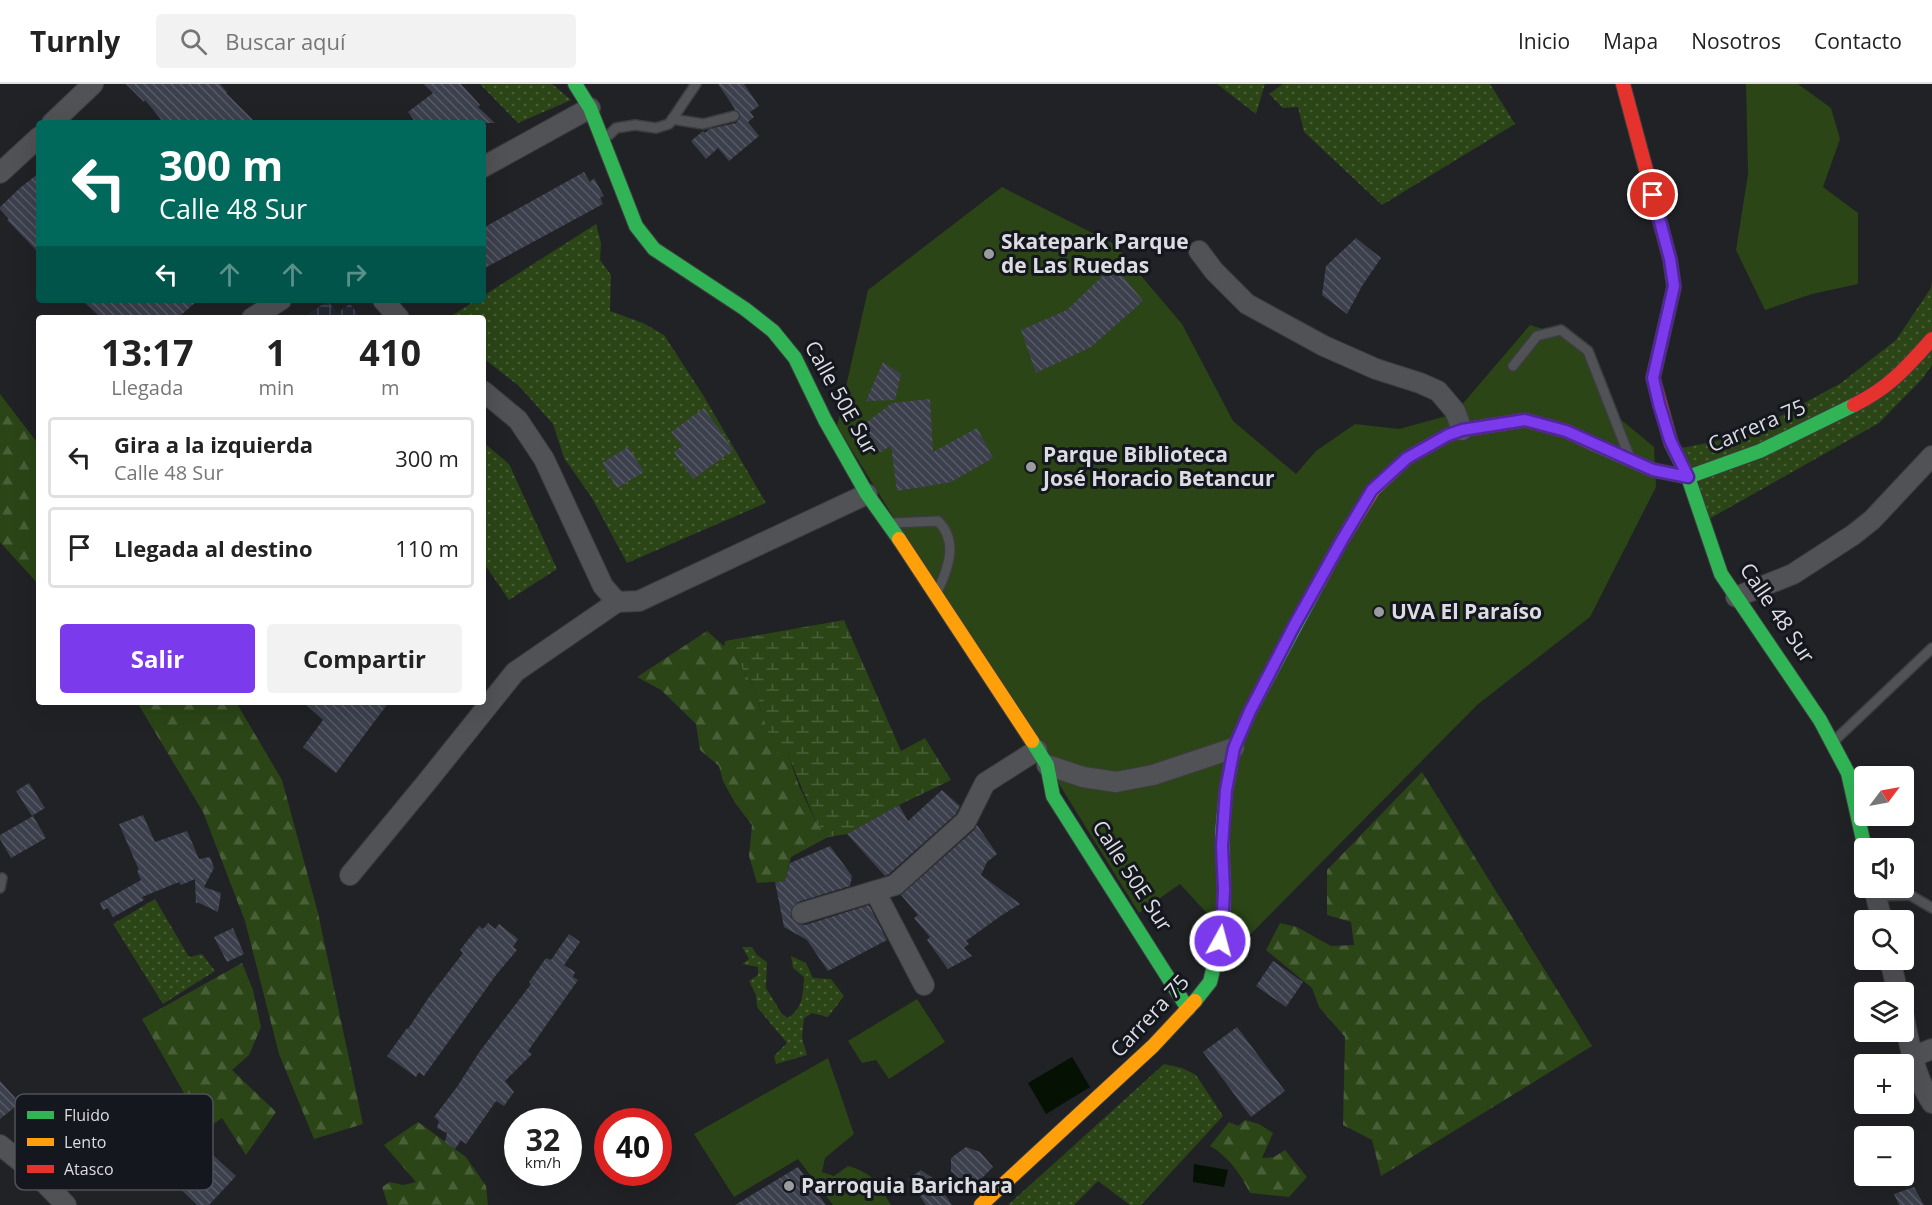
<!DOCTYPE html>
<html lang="es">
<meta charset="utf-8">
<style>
:root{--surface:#fff;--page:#f2f2f2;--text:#222;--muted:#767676;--line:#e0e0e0;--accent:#7c3aed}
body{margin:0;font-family:"Open Sans",sans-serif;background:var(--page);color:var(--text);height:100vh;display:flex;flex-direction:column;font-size:22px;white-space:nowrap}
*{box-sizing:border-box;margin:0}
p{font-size:20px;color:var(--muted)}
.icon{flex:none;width:33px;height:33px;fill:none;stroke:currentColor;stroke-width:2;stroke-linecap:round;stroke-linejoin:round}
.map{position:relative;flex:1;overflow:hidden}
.panel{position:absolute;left:36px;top:231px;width:450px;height:390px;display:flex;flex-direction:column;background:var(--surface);border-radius:6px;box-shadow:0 6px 24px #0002}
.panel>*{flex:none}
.banner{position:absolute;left:36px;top:36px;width:450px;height:183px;border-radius:6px;box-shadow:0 6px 24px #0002;background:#00695c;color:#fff;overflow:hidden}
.needle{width:39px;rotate:58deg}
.tools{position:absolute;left:1854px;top:682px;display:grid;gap:12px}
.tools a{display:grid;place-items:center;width:60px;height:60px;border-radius:6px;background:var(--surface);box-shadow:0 6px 24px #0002;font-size:30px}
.speed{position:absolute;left:504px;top:1024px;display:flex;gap:12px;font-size:30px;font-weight:700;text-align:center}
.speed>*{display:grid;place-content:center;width:78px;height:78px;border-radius:50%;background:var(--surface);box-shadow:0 6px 24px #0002;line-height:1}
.speed small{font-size:15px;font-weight:400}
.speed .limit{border:9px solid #d22;background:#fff;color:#111}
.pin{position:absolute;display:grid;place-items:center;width:51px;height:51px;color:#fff;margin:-26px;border:3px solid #fff;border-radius:50%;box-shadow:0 2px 6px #0007}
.me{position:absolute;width:66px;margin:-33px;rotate:7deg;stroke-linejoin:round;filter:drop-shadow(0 0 4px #0008)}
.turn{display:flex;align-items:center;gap:21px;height:126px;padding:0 24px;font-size:27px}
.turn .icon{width:78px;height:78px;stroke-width:2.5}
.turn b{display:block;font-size:42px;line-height:51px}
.lanes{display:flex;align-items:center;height:57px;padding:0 24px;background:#0003;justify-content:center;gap:30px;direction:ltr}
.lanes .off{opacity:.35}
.eta{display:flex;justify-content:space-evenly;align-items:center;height:102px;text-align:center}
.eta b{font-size:36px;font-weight:700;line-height:42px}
.button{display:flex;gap:12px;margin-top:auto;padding:12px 24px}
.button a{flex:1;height:69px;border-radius:6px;background:var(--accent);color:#fff;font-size:24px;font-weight:700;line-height:69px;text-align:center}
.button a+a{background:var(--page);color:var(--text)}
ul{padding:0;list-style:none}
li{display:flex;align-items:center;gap:18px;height:81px;margin:0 12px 9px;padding:0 12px;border:3px solid var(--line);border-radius:6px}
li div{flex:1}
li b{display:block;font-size:22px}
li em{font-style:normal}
header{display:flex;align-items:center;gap:36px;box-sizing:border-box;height:84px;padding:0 30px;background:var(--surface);border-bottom:2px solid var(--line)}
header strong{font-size:28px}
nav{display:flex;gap:33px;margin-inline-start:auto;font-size:21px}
.search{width:420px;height:54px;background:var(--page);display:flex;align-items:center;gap:15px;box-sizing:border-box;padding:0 21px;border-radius:6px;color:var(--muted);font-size:22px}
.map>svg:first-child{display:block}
</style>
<header>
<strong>Turnly</strong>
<div class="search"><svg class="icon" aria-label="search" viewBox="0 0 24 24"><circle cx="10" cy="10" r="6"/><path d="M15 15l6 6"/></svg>Buscar aquí</div>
<nav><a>Inicio</a><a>Mapa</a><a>Nosotros</a><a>Contacto</a></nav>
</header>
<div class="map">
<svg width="1932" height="1121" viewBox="0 0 1932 1121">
<defs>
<pattern id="industrial-grid" width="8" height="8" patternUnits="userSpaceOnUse" patternTransform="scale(1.5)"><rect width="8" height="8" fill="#252934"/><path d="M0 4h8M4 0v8" fill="none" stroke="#444851"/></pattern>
<pattern id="grass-dots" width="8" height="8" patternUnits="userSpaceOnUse" patternTransform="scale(1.5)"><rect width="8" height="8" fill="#2b4517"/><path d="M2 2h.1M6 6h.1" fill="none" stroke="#495f38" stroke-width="1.8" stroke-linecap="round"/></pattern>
<pattern id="forest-firs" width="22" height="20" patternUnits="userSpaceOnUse" patternTransform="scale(1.5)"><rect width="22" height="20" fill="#2b4517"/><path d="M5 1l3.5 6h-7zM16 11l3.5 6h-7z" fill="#495f38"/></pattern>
<pattern id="wetland-marsh" width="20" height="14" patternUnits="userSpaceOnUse" patternTransform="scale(1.5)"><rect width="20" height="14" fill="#2b4517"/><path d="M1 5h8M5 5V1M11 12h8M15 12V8" fill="none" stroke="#495f38"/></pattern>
<pattern id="building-back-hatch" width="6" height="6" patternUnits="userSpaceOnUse" patternTransform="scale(1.5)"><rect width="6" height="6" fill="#3c404d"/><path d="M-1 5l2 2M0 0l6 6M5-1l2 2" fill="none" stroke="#585b66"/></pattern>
</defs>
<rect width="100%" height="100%" fill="#202225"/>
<!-- industrial -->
<path fill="url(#industrial-grid)" d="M328 217 337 229 350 220 361 234H302Z"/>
<!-- grass -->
<path fill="url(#grass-dots)" d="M480 0H552L571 16 518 39Z
M1217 0H1265L1256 30Z
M1283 0H1490L1515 40 1382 121 1304 48 1298 23 1283 24 1269 10Z
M596 140 601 159 600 176 611 191 610 227 643 239 664 251 703 311 766 419 627 479 592 414 564 374 553 340 519 302 483 274V234H448L476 216H483V212Z
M1932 196V281L1922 295 1879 339 1709 435 1682 364 1746 351 1841 299 1896 256 1931 204Z
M483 358 509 380 557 485 509 516 483 478Z
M155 815 189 873 202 870 215 887 163 920 113 840Z
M742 863H752L757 871 767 878 766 904 782 930 788 934C803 924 803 910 804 893L793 884 791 872 806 879 813 894 831 895 844 912 828 933 812 929 804 934 802 954 807 971 776 980 774 972 787 959 757 923 756 911 749 897 758 891V883L742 880 749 875Z
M1164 980 1182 984 1196 991 1223 1032 1141 1121H1130L1098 1097 1074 1121H1008Z"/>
<!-- forest -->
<path fill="url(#forest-firs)" d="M0 310 39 361V501L0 458Z
M707 547 735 572 758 611 761 629 788 671 799 702 816 738 828 753 791 773 785 797 757 799 749 772 752 741 735 719 723 697 719 682 700 666 696 640 661 606 637 593Z
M137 618H236L282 696 318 829 363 1040 314 1055 279 970 245 837 203 728Z
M1422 688 1592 962 1381 1092 1372 1056 1343 1041 1345 953 1319 923 1312 904 1266 866 1280 839 1297 843 1331 862 1354 861 1351 838 1327 831V786Z
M242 879 253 906 261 943 249 971 232 986 276 1028 246 1071 222 1034 205 1046 142 935Z
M1245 1036 1259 1040 1273 1049 1262 1074 1274 1073 1285 1066 1307 1093 1289 1113 1250 1109C1240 1089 1229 1073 1210 1062L1229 1038 1238 1042Z
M418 1038 466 1073 486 1102 488 1121H388L382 1103 390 1098 403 1101 416 1098 384 1061Z"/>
<!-- wetland -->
<path fill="url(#wetland-marsh)" d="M844 536 901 667 925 654 951 696 899 721 847 750 828 753 816 738 788 671 776 668 761 629 758 611 735 572 724 563 725 557Z"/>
<!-- park -->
<path fill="#2b4517" d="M1746 0H1798L1831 24 1840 55 1823 103 1858 129V200L1812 210 1765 226 1736 166 1748 90Z
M1002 103 1114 160 1182 240 1233 337 1296 390 1316 367 1355 340 1399 345 1454 330 1530 241 1574 255 1619 334 1654 363 1656 403 1590 533 1477 621 1238 863 1180 800 1139 829 837 342 868 206Z
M917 915 945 958 889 995 876 976 862 979 848 957Z
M828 974 854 1050 825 1074 822 1088 834 1092 848 1082C873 1089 878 1099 891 1121H833L798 1075 734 1113 694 1050Z"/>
<!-- water -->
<path fill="#041103" d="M1072 973 1090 1003 1046 1030 1028 999Z
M1194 1080 1228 1086 1224 1103 1193 1098Z"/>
<!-- building -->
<path fill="url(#building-back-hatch)" d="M126 0H220L227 8 226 9 256 39H164L145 16 144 18Z
M424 0H461L480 21 478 23 495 39H416L408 28 433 9Z
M718 0H744L759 22 750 28 754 33 748 38 759 52 729 77 718 64 706 75 691 57 703 47 705 49 709 45 736 39 740 34 739 28 734 25H735Z
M584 88 590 98 594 94 604 112 600 114 603 120 483 185V144Z
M39 89V169L7 136 9 135 0 125V123L21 103Z
M1356 154 1381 174 1362 202 1347 230 1322 211 1326 182Z
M1114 181 1143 217 1091 263 1036 289 1021 246 1067 226Z
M82 216H198L178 234H101Z
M883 278 901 290 895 316 866 317Z
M930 315 933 368 977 344 993 374 951 398 897 407 891 362 880 368 863 341 892 319Z
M704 324 733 366 693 395 674 368 682 362 671 348Z
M628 363 644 388 617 404 602 379Z
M303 618H389L336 689 303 663 323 636Z
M29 699 45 724 32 732 16 707Z
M942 706 960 722 956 730 889 790 885 792 847 750 899 721 908 737Z
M143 731 155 758 187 747 199 775 210 773 214 784 204 803 221 809 218 828 197 818 196 821 195 795 181 801 179 798 142 813 144 816 113 833 108 824 103 826 100 819 141 796 137 787 139 786 119 740Z
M33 732 46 754 11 774 0 755V751Z
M977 741 997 770 987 778 981 791 1020 820 1002 831 966 857 969 860 964 864 972 872 948 885 927 856 930 853 914 834 918 831 901 811 974 746Z
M830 762 852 792 850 802 798 818 791 826V833L799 840 805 841 869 821 887 856 828 887 807 856 784 843 775 798 785 797 790 779Z
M488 839 495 845 499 840 518 855 513 863 517 866 496 891 424 992 419 988 416 993 387 972 407 944 408 945 429 913 463 869 460 866 479 842 483 845Z
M233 844 244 870 227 878 214 853Z
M569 850 580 858 564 881 575 888 573 893 578 896 528 967 532 970 505 997 514 1008 504 1022 496 1017 466 1060 461 1056 455 1065 445 1058 447 1049 437 1044 439 1037 434 1033 457 1003 480 967 531 900 529 898 546 874 551 876Z
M1273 877 1303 898 1286 923 1256 902Z
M1237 943 1285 1007 1251 1033 1203 968Z
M0 997 20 1019 0 1035Z
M203 1062 236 1092 209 1121H197L171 1096Z
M966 1063 980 1068 993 1083 971 1105 951 1087V1074Z
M798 1083 826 1121H735Z
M921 1086 935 1096 952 1121H926L908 1095Z
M1914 1103 1924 1121H1899L1894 1110Z"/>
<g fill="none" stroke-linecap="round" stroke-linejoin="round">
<defs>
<path id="lane" d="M672 35 703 40 734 32
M603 52 609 51 616 44 635 41 656 44 669 40 696 0
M1513 282 1537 252 1561 246 1588 267 1628 369
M893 439 938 437C958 457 949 483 938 506
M1834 657 1932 564
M0 804 2 794
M1876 812 1910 811 1932 824"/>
<path id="street" d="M52 39 93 0
M483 83 590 24
M0 89 39 53
M1199 167 1214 187 1247 220 1324 262 1376 285 1420 299 1438 307 1455 327 1462 346
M383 216 399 234
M252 234 281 216
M483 307 518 336 544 375 603 502 617 518 639 517 867 410
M1736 513 1793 490 1853 451 1872 436 1932 372
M1047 681 1083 693 1116 698 1153 691 1234 664
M350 791 426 699 515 588 617 518
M1874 804 1882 837
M875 807 924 901
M802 829 895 801 966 737 985 699 1037 666
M1890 876 1898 909
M1904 934C1910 962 1915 994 1932 1019
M1912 973 1932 965
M0 1061 36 1090 66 1121"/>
<path id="fast" d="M575 0 590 24 636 142 654 165 745 225 773 247 795 274 825 336 867 410 899 455
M1671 359 1688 393 1721 490 1820 636 1848 689 1865 765
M1594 360 1653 386 1688 393 1760 367 1854 321
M1032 657 1047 681 1053 712 1188 925
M1195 917 1210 898 1223 845 1224 806 1222 749 1226 707 1234 664 1250 627 1318 500"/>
<path id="slow" d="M899 455 1032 657
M1318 500 1342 456 1373 406 1407 374 1448 351 1462 346 1525 336 1566 347 1594 360
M981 1121 1153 962 1195 917"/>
<path id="jam" d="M1623 0 1670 175 1674 203 1653 294 1671 359
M1854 321C1889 304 1907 283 1932 255"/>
</defs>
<!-- lane casing -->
<use href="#lane" stroke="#3c3d40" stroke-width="12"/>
<!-- street casing -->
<use href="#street" stroke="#3c3d40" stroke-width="22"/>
<!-- fast casing -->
<use href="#fast" stroke="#3c3d40" stroke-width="16"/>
<!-- slow casing -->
<use href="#slow" stroke="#3c3d40" stroke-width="16"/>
<!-- jam casing -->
<use href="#jam" stroke="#3c3d40" stroke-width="16"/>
<!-- lane -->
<use href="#lane" stroke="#515255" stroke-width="9"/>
<!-- street -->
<use href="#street" stroke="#515255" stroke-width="20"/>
<!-- fast -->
<use href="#fast" stroke="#30b455" stroke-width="14"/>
<!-- slow -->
<use href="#slow" stroke="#ff9f0a" stroke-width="14"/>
<!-- jam -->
<use href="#jam" stroke="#e5322d" stroke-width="14"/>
</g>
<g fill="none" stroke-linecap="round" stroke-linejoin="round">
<defs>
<path id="route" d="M1220 857 1222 845 1224 806 1222 762 1226 706 1234 664 1250 627 1294 542 1342 456 1372 406 1407 374 1448 351 1462 346 1525 336 1566 347 1653 386 1688 393 1670 356 1659 320 1653 294 1674 202 1670 175 1653 111"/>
</defs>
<!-- route casing -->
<use href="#route" stroke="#51269a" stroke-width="15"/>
<!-- route -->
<use href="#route" stroke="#7c3aed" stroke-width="10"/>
</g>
<!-- markers -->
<g fill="#9a9ca0" stroke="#15171e" stroke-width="2">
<circle cx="989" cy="170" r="6"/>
<circle cx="1031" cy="383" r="6"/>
<circle cx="1379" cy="528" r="6"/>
<circle cx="789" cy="1102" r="6"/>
</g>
<g text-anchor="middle" stroke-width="6" stroke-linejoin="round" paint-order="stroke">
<!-- poi labels -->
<g font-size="21" font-weight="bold" fill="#dbdde2" stroke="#15171e" text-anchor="start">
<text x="1001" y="165">Skatepark Parque<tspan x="1001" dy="24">de Las Ruedas</tspan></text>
<text x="1043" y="378">Parque Biblioteca<tspan x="1043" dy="24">José Horacio Betancur</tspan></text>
<text x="1391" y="535">UVA El Paraíso</text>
<text x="801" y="1109">Parroquia Barichara</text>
</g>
<!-- street labels -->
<g font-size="21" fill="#dbdde2" stroke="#15171e">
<text transform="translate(841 314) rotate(61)" y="7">Calle 50E Sur</text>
<text transform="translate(1757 342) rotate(-23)" y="7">Carrera 75</text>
<text transform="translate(1777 529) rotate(56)" y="7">Calle 48 Sur</text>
<text transform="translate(1132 792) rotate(57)" y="7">Calle 50E Sur</text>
<text transform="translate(1150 932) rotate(-47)" y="7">Carrera 75</text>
</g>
</g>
<!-- legend -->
<rect x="15" y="1010" width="198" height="96" rx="9" fill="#15171e" stroke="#505259" stroke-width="1.5"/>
<rect x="27" y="1027" width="27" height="8" fill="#30b455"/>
<rect x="27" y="1054" width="27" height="8" fill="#ff9f0a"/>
<rect x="27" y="1081" width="27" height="8" fill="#e5322d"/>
<g font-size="16" fill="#dbdde2">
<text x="64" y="1037">Fluido</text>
<text x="64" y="1064">Lento</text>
<text x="64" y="1091">Atasco</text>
</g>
</svg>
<div class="tools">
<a><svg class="needle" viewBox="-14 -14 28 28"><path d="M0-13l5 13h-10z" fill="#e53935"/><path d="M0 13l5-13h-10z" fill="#767676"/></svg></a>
<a><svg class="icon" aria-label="sound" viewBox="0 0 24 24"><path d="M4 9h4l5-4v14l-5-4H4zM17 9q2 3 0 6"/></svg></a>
<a><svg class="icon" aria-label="search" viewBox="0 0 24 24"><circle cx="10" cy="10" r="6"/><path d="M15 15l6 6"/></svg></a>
<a><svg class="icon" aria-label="layers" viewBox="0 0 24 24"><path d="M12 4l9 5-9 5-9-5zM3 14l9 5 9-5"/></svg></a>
<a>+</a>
<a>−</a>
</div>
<div class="speed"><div>32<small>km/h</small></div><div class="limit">40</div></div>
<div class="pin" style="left:1653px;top:111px;background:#d93025"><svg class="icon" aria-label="arrive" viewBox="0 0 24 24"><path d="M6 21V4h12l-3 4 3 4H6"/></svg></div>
<svg class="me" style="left:1220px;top:857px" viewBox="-20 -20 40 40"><circle r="17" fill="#7c3aed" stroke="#fff" stroke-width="3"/><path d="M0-11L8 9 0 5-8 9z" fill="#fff"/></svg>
<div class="banner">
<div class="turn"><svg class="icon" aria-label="left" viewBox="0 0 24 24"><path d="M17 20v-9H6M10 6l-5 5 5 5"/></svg><div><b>300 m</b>Calle 48 Sur</div></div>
<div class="lanes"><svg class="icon" aria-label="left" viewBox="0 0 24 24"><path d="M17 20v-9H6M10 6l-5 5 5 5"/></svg><svg class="icon off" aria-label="ahead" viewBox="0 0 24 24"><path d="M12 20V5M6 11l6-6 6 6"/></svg><svg class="icon off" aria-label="ahead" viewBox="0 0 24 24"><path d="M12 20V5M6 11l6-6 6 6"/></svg><svg class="icon off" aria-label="right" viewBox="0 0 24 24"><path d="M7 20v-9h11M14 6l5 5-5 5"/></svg></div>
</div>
<section class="panel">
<div class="eta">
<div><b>13:17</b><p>Llegada</p></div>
<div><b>1</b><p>min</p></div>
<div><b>410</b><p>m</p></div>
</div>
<ul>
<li><svg class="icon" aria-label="left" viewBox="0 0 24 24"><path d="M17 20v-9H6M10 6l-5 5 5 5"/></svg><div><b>Gira a la izquierda</b><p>Calle 48 Sur</p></div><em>300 m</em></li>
<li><svg class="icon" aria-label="arrive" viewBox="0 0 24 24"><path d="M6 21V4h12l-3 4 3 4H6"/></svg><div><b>Llegada al destino</b></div><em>110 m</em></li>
</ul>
<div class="button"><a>Salir</a><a>Compartir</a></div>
</section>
</div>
